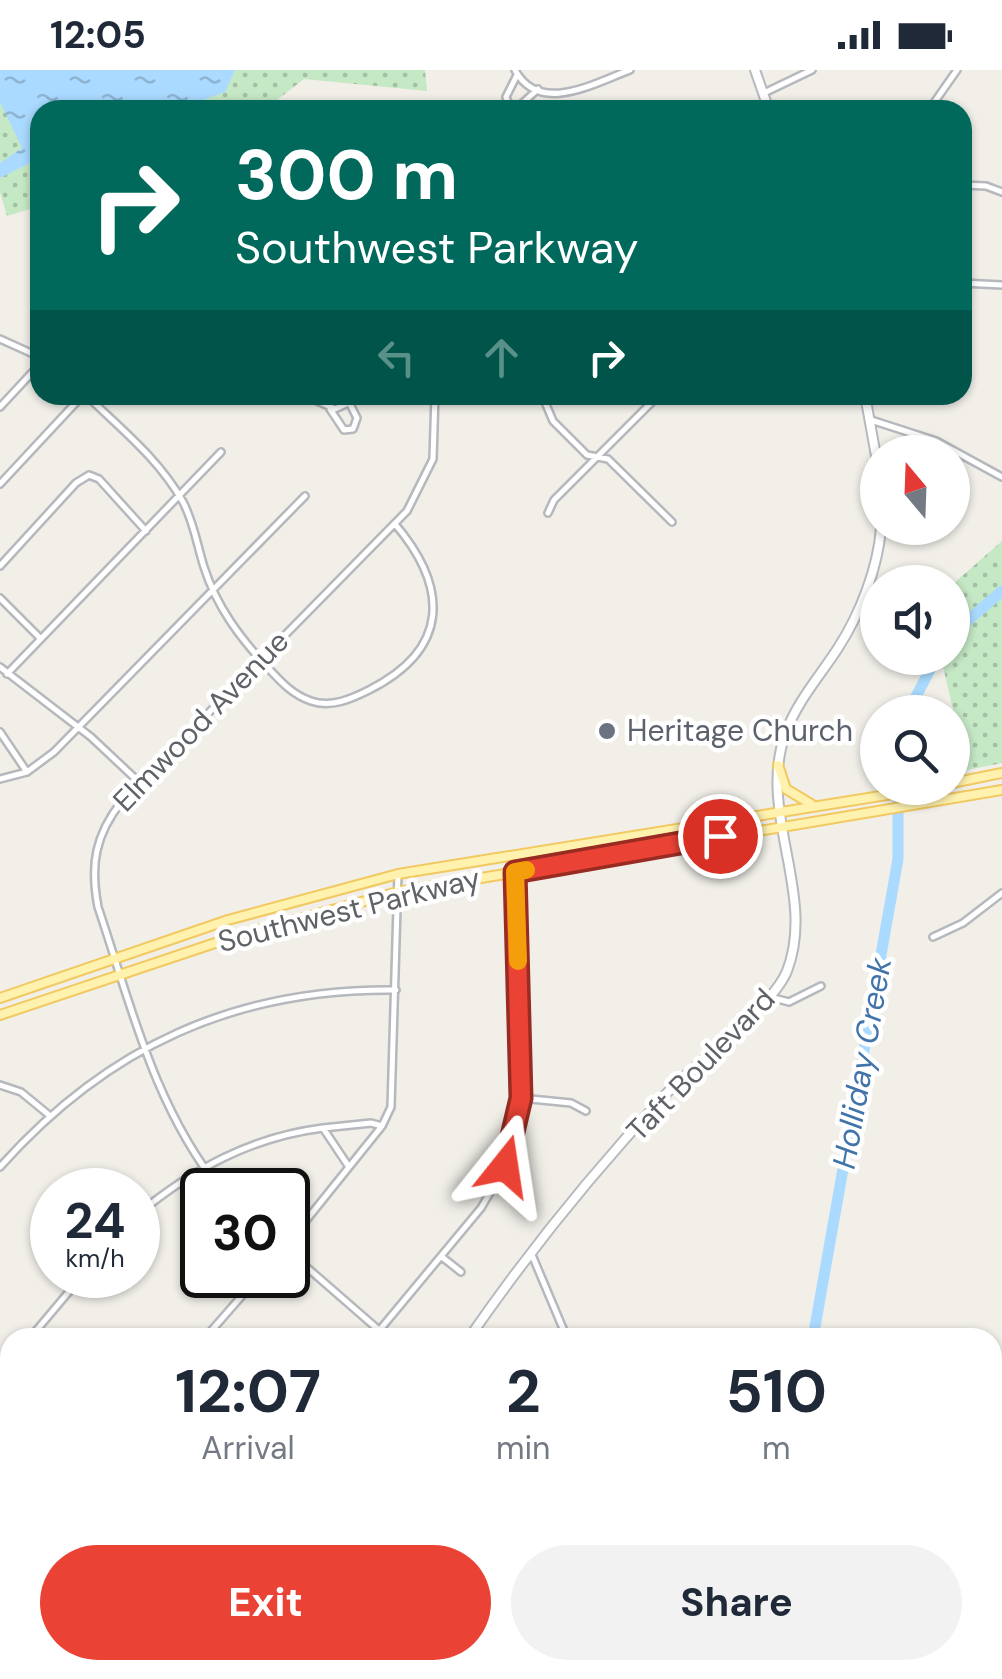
<!DOCTYPE html>
<style>
:root{--surface:#fff;--page:#f2f2f3;--text:#1f2937;--muted:#747a83;--accent:#ea4335}
body{margin:0;font-family:"DM Sans",sans-serif;background:var(--page);color:var(--text);height:100vh;display:flex;flex-direction:column;font-size:38px;white-space:nowrap}
*{box-sizing:border-box;margin:0}
p{font-size:32px;color:var(--muted)}
.icon{flex:none;width:55px;height:55px;fill:none;stroke:currentColor;stroke-width:2;stroke-linecap:round;stroke-linejoin:round}
.map{position:relative;flex:1;overflow:hidden}
.sheet{position:absolute;left:0px;top:1258px;width:1002px;height:352px;display:flex;flex-direction:column;background:var(--surface);border-radius:30px 30px 0 0;box-shadow:0 2px 8px #0004}
.sheet>*{flex:none}
.guide{position:absolute;left:30px;top:30px;width:942px;height:305px;border-radius:30px;box-shadow:0 2px 8px #0004;background:#00695c;color:#fff;overflow:hidden}
.needle{width:65px;rotate:341deg}
.tools{position:absolute;left:860px;top:365px;display:grid;gap:20px}
.tools a{display:grid;place-items:center;width:110px;height:110px;border-radius:50%;background:var(--surface);box-shadow:0 2px 8px #0004;font-size:50px}
.speed{position:absolute;left:30px;top:1098px;display:flex;gap:20px;font-size:50px;font-weight:700;text-align:center}
.speed>*{display:grid;place-content:center;width:130px;height:130px;border-radius:50%;background:var(--surface);box-shadow:0 2px 8px #0004;line-height:1}
.speed small{font-size:25px;font-weight:400}
.speed .limit{border:5px solid #111;border-radius:15px;background:#fff;color:#111}
.pin{position:absolute;display:grid;place-items:center;width:85px;height:85px;color:#fff;margin:-42px;border:5px solid #fff;border-radius:50%;box-shadow:0 2px 10px #0007}
.me{position:absolute;width:110px;margin:-55px;rotate:15deg;stroke-linejoin:round;filter:drop-shadow(0 0 8px #0008)}
.turn{display:flex;align-items:center;gap:35px;height:210px;padding:0 40px;font-size:45px}
.turn .icon{width:130px;height:130px;stroke-width:2.5}
.turn b{display:block;font-size:70px;line-height:85px}
.lanes{display:flex;align-items:center;height:95px;padding:0 40px;background:#0003;justify-content:center;gap:50px;direction:ltr}
.lanes .off{opacity:.35}
.eta{display:flex;justify-content:space-evenly;align-items:center;height:170px;text-align:center}
.eta b{font-size:60px;font-weight:700;line-height:70px}
.cta{display:flex;gap:20px;margin-top:auto;padding:20px 40px}
.cta a{flex:1;height:115px;border-radius:60px;background:var(--accent);color:#fff;font-size:40px;font-weight:700;line-height:115px;text-align:center}
.cta a+a{background:var(--page);color:var(--text)}
.status{display:flex;justify-content:space-between;align-items:center;height:70px;padding:0 50px;background:var(--surface);direction:ltr}
.status svg{height:28px;fill:currentColor}
.map>svg:first-child{display:block}
</style>
<div class="status"><b>12:05</b><svg viewBox="0 0 49 12"><path d="M0 12V9h3v3zM5 12V6h3v6zM10 12V3h3v9zM15 12V0h3v12zM26 1h20v11H26zM47 4h2v5h-2z"/></svg></div>
<div class="map">
<svg width="1002" height="1609" viewBox="0 0 1002 1609">
<defs>
<pattern id="grass-dots" width="8" height="8" patternUnits="userSpaceOnUse" patternTransform="scale(2.5)"><rect width="8" height="8" fill="#c5e8c5"/><path d="M2 2h.1M6 6h.1" fill="none" stroke="#a3c0a4" stroke-width="1.8" stroke-linecap="round"/></pattern>
<pattern id="water-ripples" width="26" height="14" patternUnits="userSpaceOnUse" patternTransform="scale(2.5)"><rect width="26" height="14" fill="#aadaff"/><path d="M2 4q2-2 4 0t4 0M15 11q2-2 4 0t4 0" fill="none" stroke="#8eb4d2"/></pattern>
</defs>
<rect width="100%" height="100%" fill="#f1efe8"/>
<!-- grass -->
<path fill="url(#grass-dots)" d="M0 0H425L427 21 304 9 264 40H40V136L7 146 0 122Z
M1002 471V693L967 700 941 588H952L953 514Z"/>
<!-- water -->
<path fill="url(#water-ripples)" d="M0 0H235L225 22 175 40H40V88L0 108V93L22 78 0 32Z"/>
<g fill="none" stroke-linecap="round" stroke-linejoin="round">
<!-- stream -->
<path stroke="#aadaff" stroke-width="2.5" d="M813 1267 814 1268
M992 1408 1002 1406"/>
<!-- river -->
<path stroke="#aadaff" stroke-width="11" d="M952 564 1002 521
M908 642 936 588
M813 1268 898 789V718
M603 1609 614 1600"/>
<defs>
<path id="street" d="M515 0C540 46 596 12 630 0
M764 23 812 0
M511 40 506 27 517 5
M515 40 538 19
M929 40 957 0
M962 115 986 116 1002 122
M962 213 1002 215
M0 269 40 287
M86 325C121 359 159 389 183 432 194 453 197 475 204 497 217 538 241 569 269 599 282 613 293 625 311 631 331 638 351 629 369 620 450 579 449 518 395 454
M304 325 335 339 346 334 349 325
M542 325 553 351 587 385 608 389 672 452
M0 337 40 294
M330 339 344 360 353 359 357 348 348 330
M871 350 936 371 1002 407
M0 414 83 325
M548 443 554 430 659 325
M0 496 76 413 89 405 99 409 146 461
M0 528 40 568
M0 597 91 667 140 713
M7 604 221 382
M0 662 27 702
M0 709 27 702 54 682 305 426
M933 867 963 853 1002 823
M770 927 789 932 821 916
M0 1015 21 1022 49 1045
M521 1028 571 1033 586 1041
M323 1058 371 1053 382 1056
M0 1097C107 977 235 918 396 920
M497 1113 515 1121
M221 1120C154 1037 131 935 98 837 90 795 95 765 122 731L407 441 433 389 435 325
M138 1144C193 1099 251 1067 323 1058L349 1097
M288 1173 382 1056 391 1037 398 804
M288 1181 388 1268
M532 1185 567 1268
M442 1187 461 1202
M30 1268 83 1205
M205 1268 260 1205
M373 1268 481 1138 505 1097 515 1066 521 1001 515 804
M0 1304 10 1292
M0 1521 10 1506
M255 1600 263 1609
M452 1606 455 1609
M95 1609 100 1600
M484 1609 494 1600"/>
<path id="secondary" d="M755 0 769 40
M865 325 878 397
M469 1268C527 1184 595 1100 665 1025 695 993 772 938 787 901 817 824 756 741 786 662 798 630 820 606 838 578 860 544 878 498 881 458
M0 1380 10 1392
M232 1609 243 1600"/>
<path id="primary" d="M778 695 786 719 811 734
M952 713 1002 703
M0 928 228 850 398 804 930 718
M0 945 233 867 398 822 1002 720"/>
</defs>
<!-- street casing -->
<use href="#street" stroke="#b5b8bc" stroke-width="10"/>
<!-- secondary casing -->
<use href="#secondary" stroke="#b6babf" stroke-width="12"/>
<!-- primary casing -->
<use href="#primary" stroke="#f2c960" stroke-width="12"/>
<!-- street -->
<use href="#street" stroke="#fff" stroke-width="5"/>
<!-- secondary -->
<use href="#secondary" stroke="#fff" stroke-width="8"/>
<!-- primary -->
<use href="#primary" stroke="#fff2af" stroke-width="8"/>
</g>
<g fill="none" stroke-linecap="round" stroke-linejoin="round">
<defs>
<path id="route" d="M505 1096 521 1028 515 802 720 766"/>
</defs>
<!-- route casing -->
<use href="#route" stroke="#982c22" stroke-width="25"/>
<!-- route -->
<use href="#route" stroke="#ea4335" stroke-width="18"/>
<!-- slow -->
<path stroke="#f59e0b" stroke-width="18" d="M518 891 515 802 526 800"/>
</g>
<!-- markers -->
<circle fill="#6b7280" stroke="#fff" stroke-width="4" cx="607" cy="661" r="10"/>
<g text-anchor="middle" stroke-width="9" stroke-linejoin="round" paint-order="stroke">
<!-- street labels -->
<g font-size="30" fill="#5f6368" stroke="#fff">
<text transform="translate(201 651) rotate(-46)" y="10">Elmwood Avenue</text>
<text transform="translate(349 840) rotate(-14)" y="10">Southwest Parkway</text>
<text transform="translate(701 995) rotate(-46)" y="10">Taft Boulevard</text>
</g>
<!-- worship labels -->
<g font-size="30" fill="#5b616d" stroke="#fff" text-anchor="start">
<text x="627" y="671">Heritage Church</text>
</g>
<!-- water labels -->
<g font-size="32" font-style="italic" fill="#4174aa" stroke="#fff">
<text transform="translate(862 993) rotate(-80)" y="11">Holliday Creek</text>
</g>
</g>
</svg>
<div class="tools">
<a><svg class="needle" viewBox="-14 -14 28 28"><path d="M0-13l5 13h-10z" fill="#e53935"/><path d="M0 13l5-13h-10z" fill="#747a83"/></svg></a>
<a><svg class="icon" aria-label="sound" viewBox="0 0 24 24"><path d="M4 9h4l5-4v14l-5-4H4zM17 9q2 3 0 6"/></svg></a>
<a><svg class="icon" aria-label="search" viewBox="0 0 24 24"><circle cx="10" cy="10" r="6"/><path d="M15 15l6 6"/></svg></a>
</div>
<div class="speed"><div>24<small>km/h</small></div><div class="limit">30</div></div>
<div class="pin" style="left:720px;top:766px;background:#d93025"><svg class="icon" aria-label="arrive" viewBox="0 0 24 24"><path d="M6 21V4h12l-3 4 3 4H6"/></svg></div>
<svg class="me" style="left:505px;top:1096px" viewBox="-20 -20 40 40"><path d="M0-17L14 15 0 8-14 15z" fill="#ea4335" stroke="#fff" stroke-width="4"/></svg>
<div class="guide">
<div class="turn"><svg class="icon" aria-label="right" viewBox="0 0 24 24"><path d="M7 20v-9h11M14 6l5 5-5 5"/></svg><div><b>300 m</b>Southwest Parkway</div></div>
<div class="lanes"><svg class="icon off" aria-label="left" viewBox="0 0 24 24"><path d="M17 20v-9H6M10 6l-5 5 5 5"/></svg><svg class="icon off" aria-label="ahead" viewBox="0 0 24 24"><path d="M12 20V5M6 11l6-6 6 6"/></svg><svg class="icon" aria-label="right" viewBox="0 0 24 24"><path d="M7 20v-9h11M14 6l5 5-5 5"/></svg></div>
</div>
<section class="sheet">
<div class="eta">
<div><b>12:07</b><p>Arrival</p></div>
<div><b>2</b><p>min</p></div>
<div><b>510</b><p>m</p></div>
</div>
<div class="cta"><a>Exit</a><a>Share</a></div>
</section>
</div>
